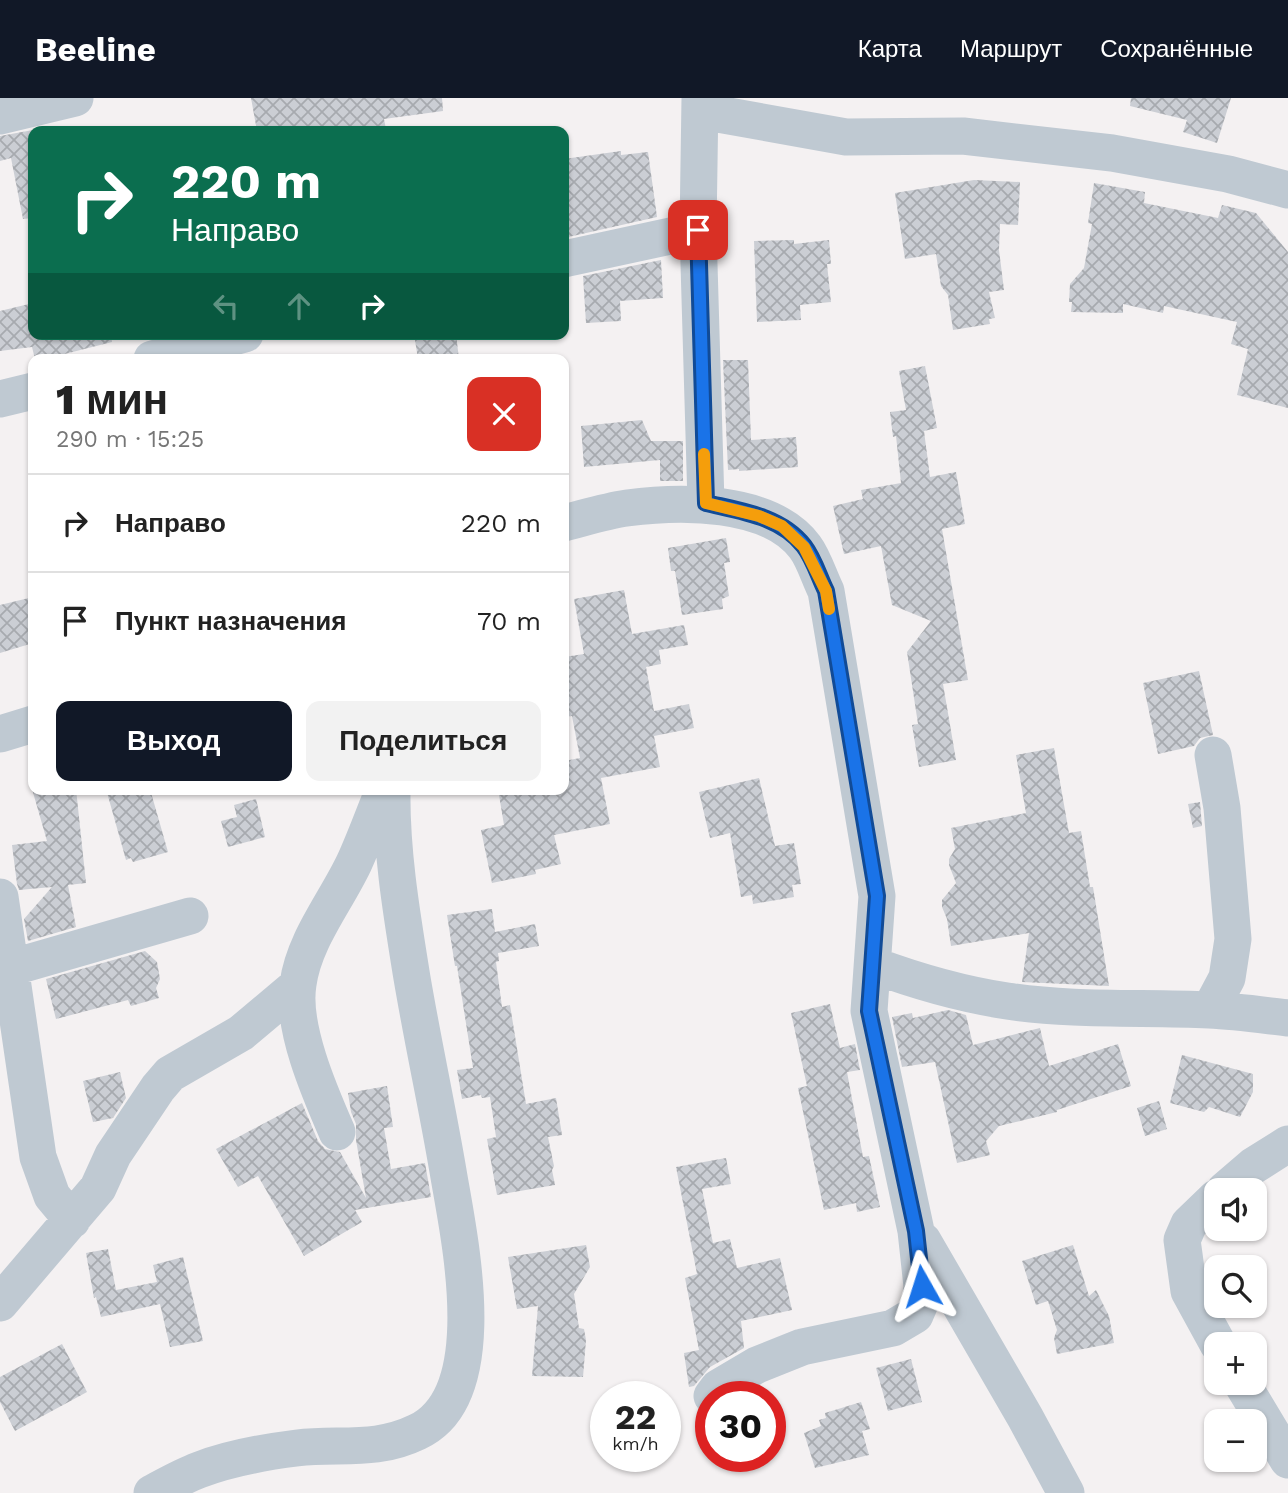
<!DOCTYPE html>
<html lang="ru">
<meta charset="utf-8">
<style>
:root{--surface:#fff;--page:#f2f2f2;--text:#222;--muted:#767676;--line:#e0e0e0;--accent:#111827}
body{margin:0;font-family:"Work Sans",sans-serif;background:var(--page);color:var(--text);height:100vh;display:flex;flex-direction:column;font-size:26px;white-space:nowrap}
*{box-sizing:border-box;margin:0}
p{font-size:23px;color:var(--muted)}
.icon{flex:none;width:38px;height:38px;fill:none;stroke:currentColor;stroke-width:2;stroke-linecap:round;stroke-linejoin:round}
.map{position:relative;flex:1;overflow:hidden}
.panel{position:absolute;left:28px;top:256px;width:541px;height:441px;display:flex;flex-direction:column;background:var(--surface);border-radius:14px;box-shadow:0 2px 5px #0004}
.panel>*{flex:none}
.banner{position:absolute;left:28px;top:28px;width:541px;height:214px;border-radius:14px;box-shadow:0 2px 5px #0004;background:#0b6e4f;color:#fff;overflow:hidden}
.buttons{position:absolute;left:1204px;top:1080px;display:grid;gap:14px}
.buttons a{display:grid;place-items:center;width:63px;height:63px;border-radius:14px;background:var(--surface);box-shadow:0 2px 5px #0004;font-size:35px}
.speed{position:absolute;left:590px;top:1283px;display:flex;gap:14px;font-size:35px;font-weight:700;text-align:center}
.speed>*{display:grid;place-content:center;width:91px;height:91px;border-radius:50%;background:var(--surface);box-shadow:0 2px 5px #0004;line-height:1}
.speed small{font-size:18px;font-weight:400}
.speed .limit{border:10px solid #d22;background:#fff;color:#111}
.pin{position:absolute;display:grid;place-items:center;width:60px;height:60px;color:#fff;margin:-30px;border-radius:14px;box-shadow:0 4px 10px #0006}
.me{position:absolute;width:77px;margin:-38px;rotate:354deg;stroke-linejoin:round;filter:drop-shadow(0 0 5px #0008)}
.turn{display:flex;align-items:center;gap:24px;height:147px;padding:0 28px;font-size:32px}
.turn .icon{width:91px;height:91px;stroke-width:2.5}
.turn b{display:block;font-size:49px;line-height:60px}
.lanes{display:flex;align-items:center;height:66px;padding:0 28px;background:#0003;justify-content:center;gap:35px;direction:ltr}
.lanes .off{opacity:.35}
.round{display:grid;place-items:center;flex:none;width:74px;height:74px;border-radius:14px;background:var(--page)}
.head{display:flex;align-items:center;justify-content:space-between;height:119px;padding:0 28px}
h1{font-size:42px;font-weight:800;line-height:52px}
.primary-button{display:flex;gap:14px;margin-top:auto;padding:14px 28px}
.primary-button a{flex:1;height:80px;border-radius:14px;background:var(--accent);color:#fff;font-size:28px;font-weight:800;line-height:80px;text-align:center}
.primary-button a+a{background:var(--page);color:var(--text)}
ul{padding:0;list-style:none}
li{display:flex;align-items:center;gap:21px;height:98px;padding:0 28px;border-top:2px solid var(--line)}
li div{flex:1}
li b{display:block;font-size:26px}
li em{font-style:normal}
header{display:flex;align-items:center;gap:42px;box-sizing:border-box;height:98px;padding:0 35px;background:var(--accent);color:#fff}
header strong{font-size:33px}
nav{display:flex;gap:38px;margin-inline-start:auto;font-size:24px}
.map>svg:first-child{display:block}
</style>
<header>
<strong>Beeline</strong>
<nav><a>Карта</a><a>Маршрут</a><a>Сохранённые</a></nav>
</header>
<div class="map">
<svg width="1288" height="1395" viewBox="0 0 1288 1395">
<defs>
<pattern id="building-cross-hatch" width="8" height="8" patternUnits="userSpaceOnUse" patternTransform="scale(1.75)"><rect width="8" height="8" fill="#cbced4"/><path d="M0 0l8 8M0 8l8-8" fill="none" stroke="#a7aaaf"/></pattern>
</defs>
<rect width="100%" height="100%" fill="#f4f1f2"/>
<!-- building -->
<path fill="url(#building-cross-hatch)" d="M251 0H442L443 13 384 21 386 31 372 33H257Z
M1131 0H1231L1217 45 1183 34 1187 22 1130 8Z
M33 32V120L23 121 11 60 0 63V38Z
M621 53V57L648 54 657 119 564 140V61Z
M974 82 1020 84 1018 127 1000 126 999 152 1004 192 989 194 995 220 989 221 990 226 953 232 948 197 941 188 936 156 905 161 895 95Z
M1094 85 1145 94 1144 105 1218 120 1222 107 1256 115 1288 154V310L1237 297 1248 251 1231 246 1237 224 1164 208 1163 215 1123 206V215L1071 214 1072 204H1069L1070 186 1084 170 1092 126 1088 125Z
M794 142V146L829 142 831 166H827L831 204 800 207 801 222 757 224 754 143Z
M661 162 663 200 620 203 621 223 586 225 583 178Z
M33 205V236H111L112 244 45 261H35L32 249 0 253V213Z
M414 236H456L459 261H418Z
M723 262H748L751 342 796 339 798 369 739 373V371L728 372Z
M925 268 937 330 924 333 930 379 956 374 965 426 942 431 968 582 943 586 956 662 919 669 912 627 918 626 907 554 931 523 892 507 881 448 844 456 833 408 863 401 861 392 901 385 896 338 893 339 890 314 906 312 899 273Z
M642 322 651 343H683V383H660V362L584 369 581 328Z
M726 440 730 464 724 465 729 498 722 501 723 511 682 517 675 473H671L668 450Z
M624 492 632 536 684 527 688 547 659 552 661 566 646 569 654 613 689 606 694 630 654 638 660 669 601 680 610 726 554 737 561 766 535 772 536 776 492 785 481 732 504 727 498 691H565L564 663 580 660 572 618 564 619V559L584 556 574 501Z
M33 499V545L0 555V507Z
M1199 573 1213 637 1200 640 1194 648 1158 656 1143 585Z
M1054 650 1069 735 1081 733 1090 789H1093L1109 888 1022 884 1029 835 951 848 947 821 942 809V802L956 785 949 767V761L955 751 951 730 1026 715 1016 657Z
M759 680 775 748 794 745 801 786 792 787 794 799 753 806 752 797 741 799 730 735 710 740 699 694Z
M32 691H76L86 785 68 787 76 829 28 843 24 821 52 789 19 792 17 786 12 747 47 743Z
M106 691H150L168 754 133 764 131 760 126 762Z
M256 701 265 739 228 749 221 723 237 719 234 707Z
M1200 704 1202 728 1193 730 1188 706Z
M492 811 495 834 535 826 539 848 498 855 499 863 496 864 502 909 510 907 526 1006 556 1000 562 1037 548 1039 554 1068 552 1072 555 1087 497 1097 487 1041 496 1039 490 999 482 1000 481 997 462 1001 457 972 473 970 457 868H455L447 817Z
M145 853 157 864 160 881 156 890 159 900 131 908 128 902 56 921 46 881Z
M830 906 840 950 855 946 860 972 847 974 863 1059 869 1058 880 1109 857 1114 856 1105 824 1112 798 990 807 988 791 915Z
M948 912 966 917 973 947 1040 930 1049 968 1118 946 1131 988 1057 1012V1014L999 1028 986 1043 990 1057 957 1065 935 964 902 969 892 919 912 915 913 920Z
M1182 957 1253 976V994L1240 1019 1209 1009 1204 1014 1170 1005Z
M120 974 126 1000 113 1020 93 1024 83 983Z
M387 988 393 1029 384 1030 391 1071 425 1065 431 1099 355 1112 362 1124 304 1158 258 1078 238 1089 216 1051 302 1005 318 1043 325 1051 340 1054 366 1100 356 1042V1026L351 1014 348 995Z
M1159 1003 1167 1031 1145 1038 1137 1010Z
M726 1060 731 1086 702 1091 713 1145 730 1141 737 1170 780 1160 792 1212 741 1223 744 1250 710 1269 694 1288 689 1289 684 1255 699 1252 685 1180 697 1176 676 1069Z
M586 1147 590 1169 574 1196 579 1230 584 1231 586 1242 583 1279 532 1278 538 1208 517 1211 508 1159Z
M1073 1147 1089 1198 1096 1192 1109 1218 1114 1245 1057 1256 1054 1240 1057 1232 1048 1203 1036 1207 1022 1163Z
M108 1151 116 1192 157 1184 153 1167 183 1159 203 1243 170 1249 160 1206 101 1219 96 1199 94 1200 86 1155Z
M62 1246 87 1294 15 1333 0 1304V1279Z
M911 1261 922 1304 888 1313 876 1270Z
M861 1304 870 1331 862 1333 869 1357 815 1370 804 1335 821 1328 819 1322 826 1320 825 1315Z"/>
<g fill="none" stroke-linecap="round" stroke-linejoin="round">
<!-- minor -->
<path stroke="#bfc9d2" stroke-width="37" d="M700 0 698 132 706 405
M701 13 846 39 963 38 1112 55 1228 76 1288 92
M0 18 75 0
M564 161 698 132
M152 261 245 236
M0 301 33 293
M564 425C584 420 606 413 627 410 679 403 769 401 805 449 814 461 819 479 826 493L877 798 869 913 916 1133 922 1188 921 1203 915 1217 893 1230 802 1249 757 1267 718 1290 712 1298
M0 636 33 626
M0 799 38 1059 52 1098 72 1122
M873 867C916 883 961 896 1007 903 1073 913 1142 909 1209 912 1235 913 1262 917 1288 920
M10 870 190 818
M1210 912 1227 880 1233 841 1222 710 1213 657
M337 1034C320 995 291 929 298 886 304 842 335 805 354 765 365 741 374 716 384 691
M1225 1092 1253 1068 1288 1046
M1216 1100 1189 1126 1182 1142 1189 1193 1218 1246
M923 1143 1025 1319 1066 1395
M0 1205 98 1090 113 1057 158 990 170 976 241 935 297 888
M1241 1284 1288 1362
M152 1395C167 1387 183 1378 199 1372 230 1360 265 1354 297 1350 340 1345 376 1354 417 1334 495 1298 459 1139 448 1073 437 1008 423 945 412 880 402 818 391 754 392 691"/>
</g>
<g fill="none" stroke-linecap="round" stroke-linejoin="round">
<defs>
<path id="route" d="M698 132 706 405C740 413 781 418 804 448 814 461 819 479 826 493L877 798 869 913 916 1133 922 1188"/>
</defs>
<!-- route casing -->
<use href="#route" stroke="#114b97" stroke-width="18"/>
<!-- route -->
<use href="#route" stroke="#1a73e8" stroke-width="12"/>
<!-- slow -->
<path stroke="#f59e0b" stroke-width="12" d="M704 356 706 405 759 418 782 428 804 449 826 493 829 511"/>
</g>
</svg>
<div class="buttons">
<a><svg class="icon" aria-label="sound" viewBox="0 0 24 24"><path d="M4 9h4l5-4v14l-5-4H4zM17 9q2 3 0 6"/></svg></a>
<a><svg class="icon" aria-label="search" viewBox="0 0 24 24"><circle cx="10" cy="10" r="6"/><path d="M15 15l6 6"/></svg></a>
<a>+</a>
<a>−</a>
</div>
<div class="speed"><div>22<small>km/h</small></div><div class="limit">30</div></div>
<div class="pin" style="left:698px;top:132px;background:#d93025"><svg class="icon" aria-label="arrive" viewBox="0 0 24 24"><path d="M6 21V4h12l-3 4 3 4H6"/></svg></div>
<svg class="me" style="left:922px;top:1188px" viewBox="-20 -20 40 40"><path d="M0-17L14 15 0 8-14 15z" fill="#1a73e8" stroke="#fff" stroke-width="4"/></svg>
<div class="banner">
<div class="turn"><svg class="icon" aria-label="right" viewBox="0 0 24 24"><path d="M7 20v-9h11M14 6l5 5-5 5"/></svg><div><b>220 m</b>Направо</div></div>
<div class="lanes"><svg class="icon off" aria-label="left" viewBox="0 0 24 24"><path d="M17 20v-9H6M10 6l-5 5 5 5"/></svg><svg class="icon off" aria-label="ahead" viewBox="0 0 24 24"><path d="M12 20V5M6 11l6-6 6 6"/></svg><svg class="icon" aria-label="right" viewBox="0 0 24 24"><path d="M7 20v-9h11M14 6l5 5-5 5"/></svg></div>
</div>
<section class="panel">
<div class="head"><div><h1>1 мин</h1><p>290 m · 15:25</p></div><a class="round" style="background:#d93025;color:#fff"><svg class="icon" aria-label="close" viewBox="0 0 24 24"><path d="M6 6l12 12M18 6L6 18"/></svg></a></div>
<ul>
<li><svg class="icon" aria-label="right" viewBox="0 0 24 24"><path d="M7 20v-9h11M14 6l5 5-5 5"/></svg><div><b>Направо</b></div><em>220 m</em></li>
<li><svg class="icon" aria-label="arrive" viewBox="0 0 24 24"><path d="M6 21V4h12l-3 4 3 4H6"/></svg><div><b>Пункт назначения</b></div><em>70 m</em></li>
</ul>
<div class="primary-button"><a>Выход</a><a>Поделиться</a></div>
</section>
</div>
